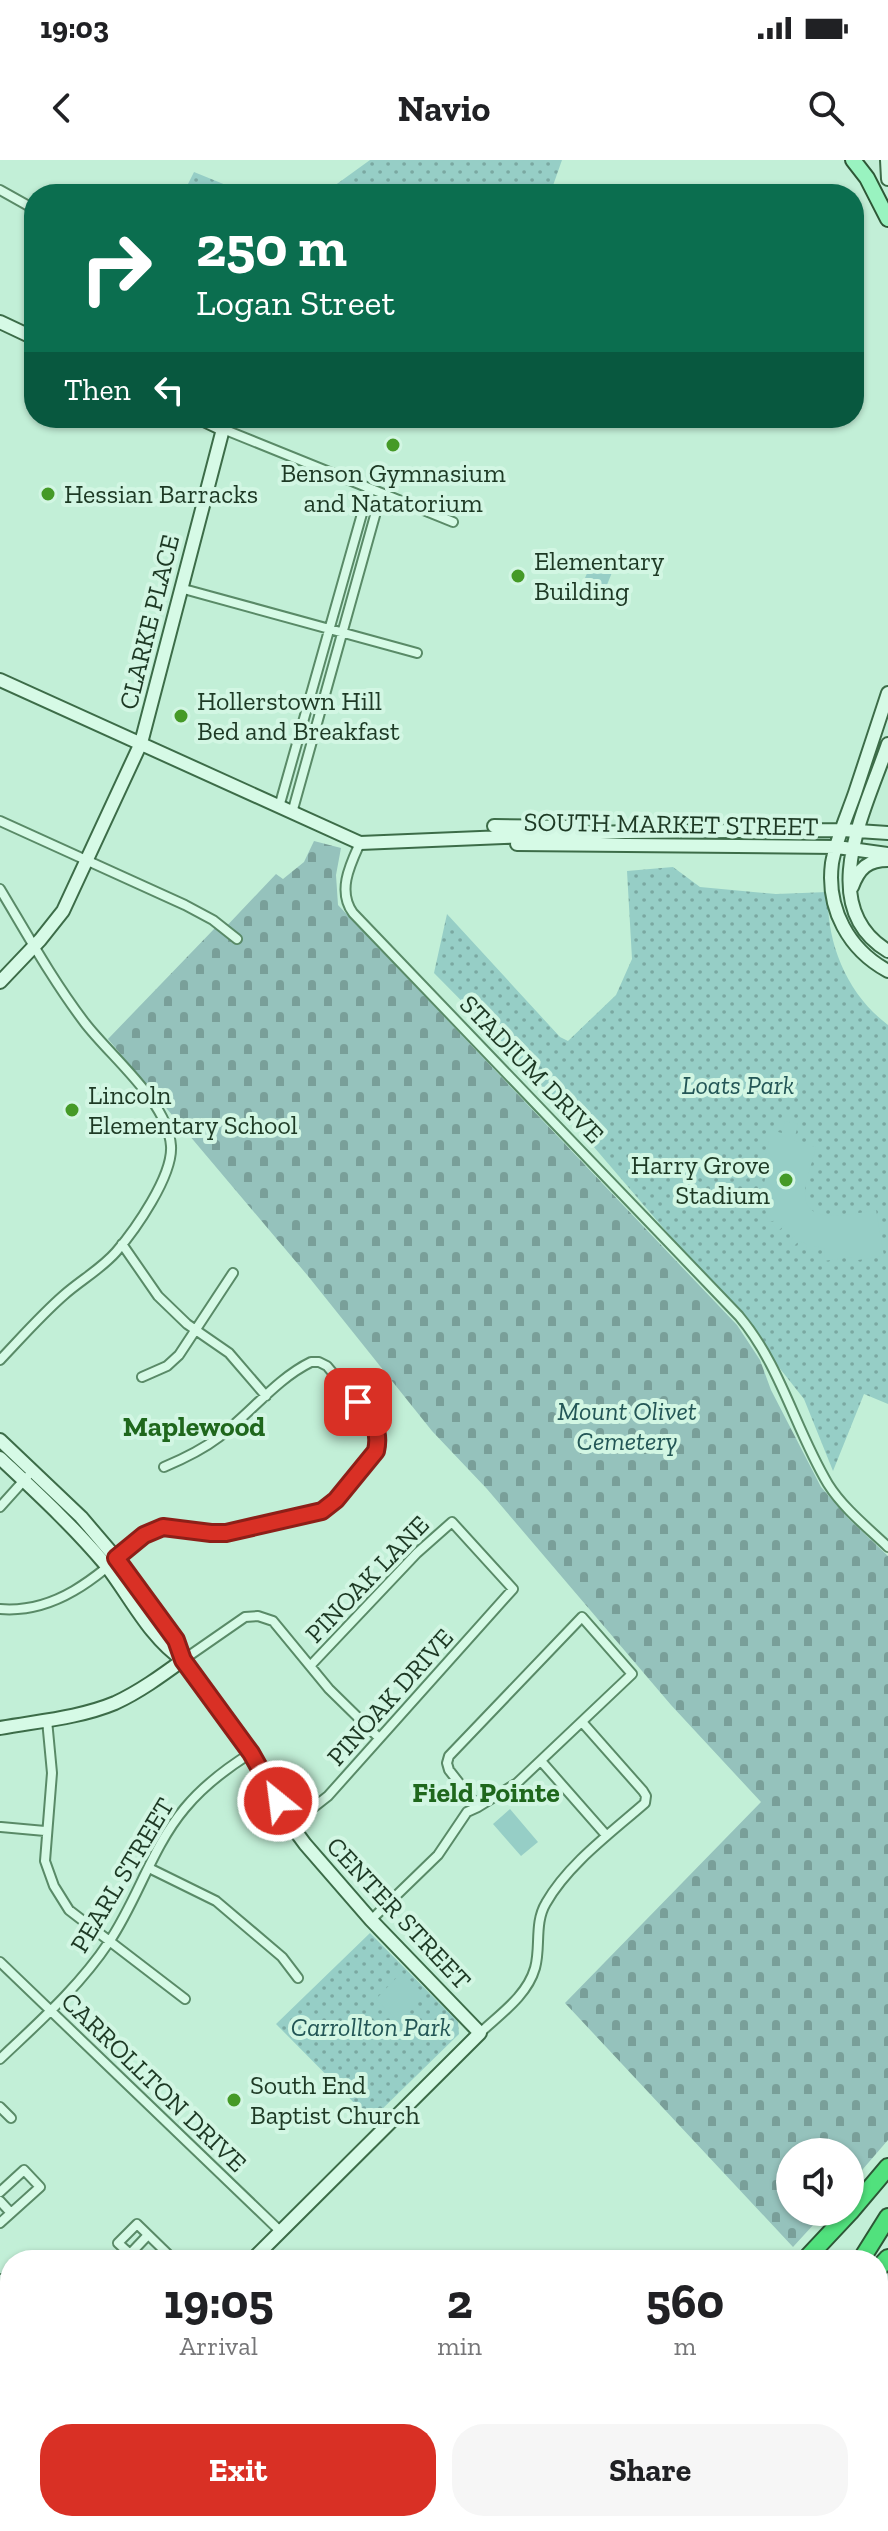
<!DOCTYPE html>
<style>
:root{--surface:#fff;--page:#f6f6f6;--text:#202124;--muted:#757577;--accent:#d93025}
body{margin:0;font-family:"Zilla Slab",serif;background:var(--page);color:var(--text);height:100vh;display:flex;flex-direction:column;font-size:30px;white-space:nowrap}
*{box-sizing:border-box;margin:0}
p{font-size:26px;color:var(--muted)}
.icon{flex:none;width:44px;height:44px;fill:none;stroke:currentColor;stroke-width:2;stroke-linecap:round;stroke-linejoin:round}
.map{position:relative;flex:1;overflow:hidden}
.side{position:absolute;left:0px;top:2090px;width:888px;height:282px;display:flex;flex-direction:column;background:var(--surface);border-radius:32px 32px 0 0;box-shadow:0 2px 6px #0004}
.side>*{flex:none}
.hud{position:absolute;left:24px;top:24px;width:840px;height:244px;border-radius:32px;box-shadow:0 2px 6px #0004;background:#0b6e4f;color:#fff;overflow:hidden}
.buttons{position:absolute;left:776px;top:1978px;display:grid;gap:16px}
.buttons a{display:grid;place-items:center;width:88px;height:88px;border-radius:50%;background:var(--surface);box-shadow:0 2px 6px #0004;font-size:40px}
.pin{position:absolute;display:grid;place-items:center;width:68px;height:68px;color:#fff;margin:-34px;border-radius:16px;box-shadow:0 4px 12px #0006}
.me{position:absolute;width:88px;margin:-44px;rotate:331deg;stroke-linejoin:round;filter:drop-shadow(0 0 6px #0008)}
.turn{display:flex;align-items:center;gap:28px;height:168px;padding:0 40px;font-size:36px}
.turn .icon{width:104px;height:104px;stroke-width:2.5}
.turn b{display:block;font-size:56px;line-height:68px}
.then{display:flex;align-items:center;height:76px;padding:0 40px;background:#0003;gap:16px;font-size:30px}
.eta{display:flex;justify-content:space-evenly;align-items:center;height:136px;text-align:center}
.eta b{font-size:48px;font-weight:800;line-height:56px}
.primary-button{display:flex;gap:16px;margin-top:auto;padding:16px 40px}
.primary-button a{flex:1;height:92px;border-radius:32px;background:var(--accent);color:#fff;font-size:32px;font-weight:800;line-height:92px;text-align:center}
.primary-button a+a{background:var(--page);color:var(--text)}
.status{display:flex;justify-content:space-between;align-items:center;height:56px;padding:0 40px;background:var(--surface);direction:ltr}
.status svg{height:22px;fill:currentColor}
header{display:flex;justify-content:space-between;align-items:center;height:104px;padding:0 40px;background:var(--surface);font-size:36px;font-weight:800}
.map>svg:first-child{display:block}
</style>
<div class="status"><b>19:03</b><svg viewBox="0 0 49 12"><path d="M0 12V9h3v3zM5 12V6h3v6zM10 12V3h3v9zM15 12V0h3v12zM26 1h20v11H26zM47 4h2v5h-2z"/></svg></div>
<header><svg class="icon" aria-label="back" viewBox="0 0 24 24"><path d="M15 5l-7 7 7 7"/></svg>Navio<svg class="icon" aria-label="search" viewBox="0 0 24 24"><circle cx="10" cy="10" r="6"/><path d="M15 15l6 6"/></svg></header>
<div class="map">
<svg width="888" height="2371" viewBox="0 0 888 2371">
<defs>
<pattern id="cemetery-stones" width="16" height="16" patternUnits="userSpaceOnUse" patternTransform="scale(2)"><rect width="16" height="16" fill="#95c2bc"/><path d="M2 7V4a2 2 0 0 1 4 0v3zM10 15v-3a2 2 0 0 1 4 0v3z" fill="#799f99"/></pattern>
<pattern id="park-dots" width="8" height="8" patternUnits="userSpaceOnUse" patternTransform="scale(2)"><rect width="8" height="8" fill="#96cec6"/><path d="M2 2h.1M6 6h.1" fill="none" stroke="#7aa8a1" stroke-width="1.8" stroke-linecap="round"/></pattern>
</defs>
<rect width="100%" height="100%" fill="#c2efd7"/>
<!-- cemetery -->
<path fill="url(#cemetery-stones)" d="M314 681 341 688 336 715 338 745 737 1165 760 1200 771 1230 821 1327 849 1359 888 1396V1980L850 2024V1992H790V2052H825L793 2087 565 1843 761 1642 671 1545 487 1329 432 1271 308 1116 108 879 215 768 222 771 276 714 283 719 304 702Z"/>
<!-- park -->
<path fill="url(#park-dots)" d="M370 0H562L550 34H323Z
M194 12 248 34H183Z
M673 707 700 727 776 734 828 732C826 783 847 834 888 865V1244L864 1234 833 1311 804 1239 732 1148 515 895 434 813 447 754 560 877 568 881 616 835 632 799 627 711Z
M370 1773 458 1862 459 1874 371 1960 276 1864Z"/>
<!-- pitch -->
<path fill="#96cec6" d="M592 402 613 410 600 442 578 434Z
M785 961 798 964 794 981 816 987C813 1001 806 1017 805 1032 803 1068 855 1053 876 1050L884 1096 852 1101 851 1097 824 1101 825 1089 815 1086 813 1092 806 1090 807 1084 799 1081 793 1087 789 1082 795 1075 785 1065 778 1071 773 1065 778 1060 768 1062 762 1035 767 1008 763 1006 769 981 767 979 770 970 782 973Z
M510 1649 538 1682 521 1696 493 1664Z
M402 1812 424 1834 397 1861 376 1839Z"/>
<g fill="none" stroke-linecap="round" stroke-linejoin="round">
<defs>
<path id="street" d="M0 30 34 49
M225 258 223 269 453 362
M180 428 417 493
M279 647 369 329
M292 653 381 334
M0 661 185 745 213 760 237 779
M360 683C350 705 337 731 353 753L739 1156C781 1206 795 1269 828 1324 843 1348 868 1368 888 1387
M0 729C27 774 53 821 85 863 111 897 168 942 171 986 173 1016 135 1070 116 1092 101 1109 81 1120 64 1135 41 1155 21 1178 0 1200
M122 1084 158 1136 187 1164 229 1193 266 1236
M142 1217 167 1206 179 1195 233 1113
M0 1347 27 1317
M0 1449C60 1454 102 1412 144 1375 170 1359 197 1375 226 1373L322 1351 336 1340 373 1298 378 1278 374 1262 327 1206 319 1202H311C276 1219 250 1254 219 1277 202 1290 183 1299 164 1307
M183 1500 245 1457 258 1456 273 1461 329 1529 379 1578
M47 1560 52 1613 45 1701 54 1726 69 1750 185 1839
M541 1601 606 1675
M291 1665 328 1636 513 1429 452 1362 417 1393 311 1505
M1 1667 45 1671
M149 1708 216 1741 282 1797 298 1818
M371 1760 438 1695 467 1652 478 1647 449 1610 447 1603 449 1596 582 1457 632 1514 517 1623 478 1647
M0 1802 280 2071
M480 1873C500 1854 527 1836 535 1808 541 1787 534 1763 546 1743 568 1704 612 1672 645 1643L646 1636 643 1631 582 1562
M0 1899C39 1862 79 1827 109 1782 138 1739 152 1687 185 1648 204 1625 227 1608 251 1593
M0 1947 11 1958
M0 2032 24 2010 40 2027 0 2063
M0 2041 11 2053
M148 2075 130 2094 118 2083 137 2064 174 2100
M102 2100 105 2096
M0 2119 10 2130
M0 2157 3 2162 0 2178
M0 2217 10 2212"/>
<path id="secondary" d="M887 0 888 19
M0 162 34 178
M0 520 360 683 625 672 843 670 888 673
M888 533C877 566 866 600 855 633 847 656 836 680 832 703 826 749 849 790 888 811
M888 584C867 646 813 746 888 791
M494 666 578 667
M517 684 837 687 888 694
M852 727C859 708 868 700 888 700
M0 822 40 780 63 751 141 583 223 269 200 258
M0 1280 81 1357 116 1398 176 1480 183 1500 251 1593 291 1665 305 1684 371 1760 480 1873 252 2100
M0 1298C36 1332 73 1366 105 1404 130 1436 149 1477 183 1500
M0 1568C38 1561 79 1558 115 1543 139 1532 161 1516 183 1500
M0 2271 10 2267"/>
<path id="primary" d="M853 0 867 18 888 59"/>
<path id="highway" d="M850 2052 888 2007
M805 2100 850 2052
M861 2100 888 2057
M878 2109 888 2098
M878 2195 888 2191
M878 2221 888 2218
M878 2307 888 2293
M878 2356 888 2326
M399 2371 423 2362
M477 2371 501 2362
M539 2371 558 2362
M713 2371 716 2362
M802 2371 818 2362"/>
</defs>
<!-- street casing -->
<use href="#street" stroke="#598a67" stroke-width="12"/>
<!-- secondary casing -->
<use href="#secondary" stroke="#3c6c48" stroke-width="16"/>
<!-- primary casing -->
<use href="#primary" stroke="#2d5736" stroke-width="18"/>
<!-- highway casing -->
<use href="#highway" stroke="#2d5736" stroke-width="20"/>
<!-- street -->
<use href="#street" stroke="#d6fae6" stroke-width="8"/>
<!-- secondary -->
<use href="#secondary" stroke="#d6fae6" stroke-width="12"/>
<!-- primary -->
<use href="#primary" stroke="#99f3c0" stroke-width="14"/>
<!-- highway -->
<use href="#highway" stroke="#51e17d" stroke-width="16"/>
</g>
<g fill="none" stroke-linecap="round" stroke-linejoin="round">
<defs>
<path id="route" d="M278 1641 251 1593 183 1500 176 1480 116 1398 144 1375 163 1367 211 1373H226L322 1351 336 1340 376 1291C381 1269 371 1258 358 1242"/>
</defs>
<!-- route casing -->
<use href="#route" stroke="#8d1f18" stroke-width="20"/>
<!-- route -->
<use href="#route" stroke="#d93025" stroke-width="14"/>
</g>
<!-- markers -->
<g fill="#459a27" stroke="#d2f6e3" stroke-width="3">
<circle cx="393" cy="285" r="8"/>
<circle cx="48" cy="334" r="8"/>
<circle cx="518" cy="416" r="8"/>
<circle cx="181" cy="556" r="8"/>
<circle cx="72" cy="950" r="8"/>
<circle cx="786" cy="1020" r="8"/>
<circle cx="234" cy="1940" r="8"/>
</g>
<g text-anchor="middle" stroke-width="8" stroke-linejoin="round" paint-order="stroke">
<!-- poi labels -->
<g font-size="26" fill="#1d3924" stroke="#d2f6e3" text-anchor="start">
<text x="393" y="322" text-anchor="middle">Benson Gymnasium<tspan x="393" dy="30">and Natatorium</tspan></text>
<text x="64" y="343">Hessian Barracks</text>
<text x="534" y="410">Elementary<tspan x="534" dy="30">Building</tspan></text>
<text x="197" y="550">Hollerstown Hill<tspan x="197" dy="30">Bed and Breakfast</tspan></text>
<text x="88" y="944">Lincoln<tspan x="88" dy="30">Elementary School</tspan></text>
<text x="770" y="1014" text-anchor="end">Harry Grove<tspan x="770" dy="30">Stadium</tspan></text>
<text x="250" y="1934">South End<tspan x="250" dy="30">Baptist Church</tspan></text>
</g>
<!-- street labels -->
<g font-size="26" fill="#1d3924" stroke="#d2f6e3">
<text transform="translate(149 462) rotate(-76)" y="9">CLARKE PLACE</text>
<text transform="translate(671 664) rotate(1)" y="9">SOUTH MARKET STREET</text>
<text transform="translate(532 909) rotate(46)" y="9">STADIUM DRIVE</text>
<text transform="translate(367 1419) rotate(-46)" y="9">PINOAK LANE</text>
<text transform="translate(390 1537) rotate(-48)" y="9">PINOAK DRIVE</text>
<text transform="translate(122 1715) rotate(-59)" y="9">PEARL STREET</text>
<text transform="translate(399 1753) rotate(47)" y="9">CENTER STREET</text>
<text transform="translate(154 1922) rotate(44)" y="9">CARROLLTON DRIVE</text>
</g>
<!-- park labels -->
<g font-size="26" font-style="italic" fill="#235656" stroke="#d2f6e3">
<text x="738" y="934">Loats Park</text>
<text x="627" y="1260">Mount Olivet<tspan x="627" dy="30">Cemetery</tspan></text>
<text x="371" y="1876">Carrollton Park</text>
</g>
<!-- neighbourhood labels -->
<g font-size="28" font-weight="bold" fill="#1f671c" stroke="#d2f6e3">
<text x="194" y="1276">Maplewood</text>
<text x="486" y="1642">Field Pointe</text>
</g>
</g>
</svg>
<div class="buttons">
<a><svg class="icon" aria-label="sound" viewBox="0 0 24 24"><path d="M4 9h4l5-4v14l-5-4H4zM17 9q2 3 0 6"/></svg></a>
</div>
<div class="pin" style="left:358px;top:1242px;background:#d93025"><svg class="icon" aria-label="arrive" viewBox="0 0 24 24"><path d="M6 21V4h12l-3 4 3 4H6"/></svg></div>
<svg class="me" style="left:278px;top:1641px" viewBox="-20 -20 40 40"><circle r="17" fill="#d93025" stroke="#fff" stroke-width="3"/><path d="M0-11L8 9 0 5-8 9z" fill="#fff"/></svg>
<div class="hud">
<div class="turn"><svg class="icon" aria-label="right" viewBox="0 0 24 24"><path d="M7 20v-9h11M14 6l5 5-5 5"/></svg><div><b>250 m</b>Logan Street</div></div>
<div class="then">Then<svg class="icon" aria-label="left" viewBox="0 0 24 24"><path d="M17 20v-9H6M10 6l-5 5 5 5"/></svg></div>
</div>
<section class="side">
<div class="eta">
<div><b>19:05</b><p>Arrival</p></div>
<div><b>2</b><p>min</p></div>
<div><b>560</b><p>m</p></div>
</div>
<div class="primary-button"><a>Exit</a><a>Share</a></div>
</section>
</div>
